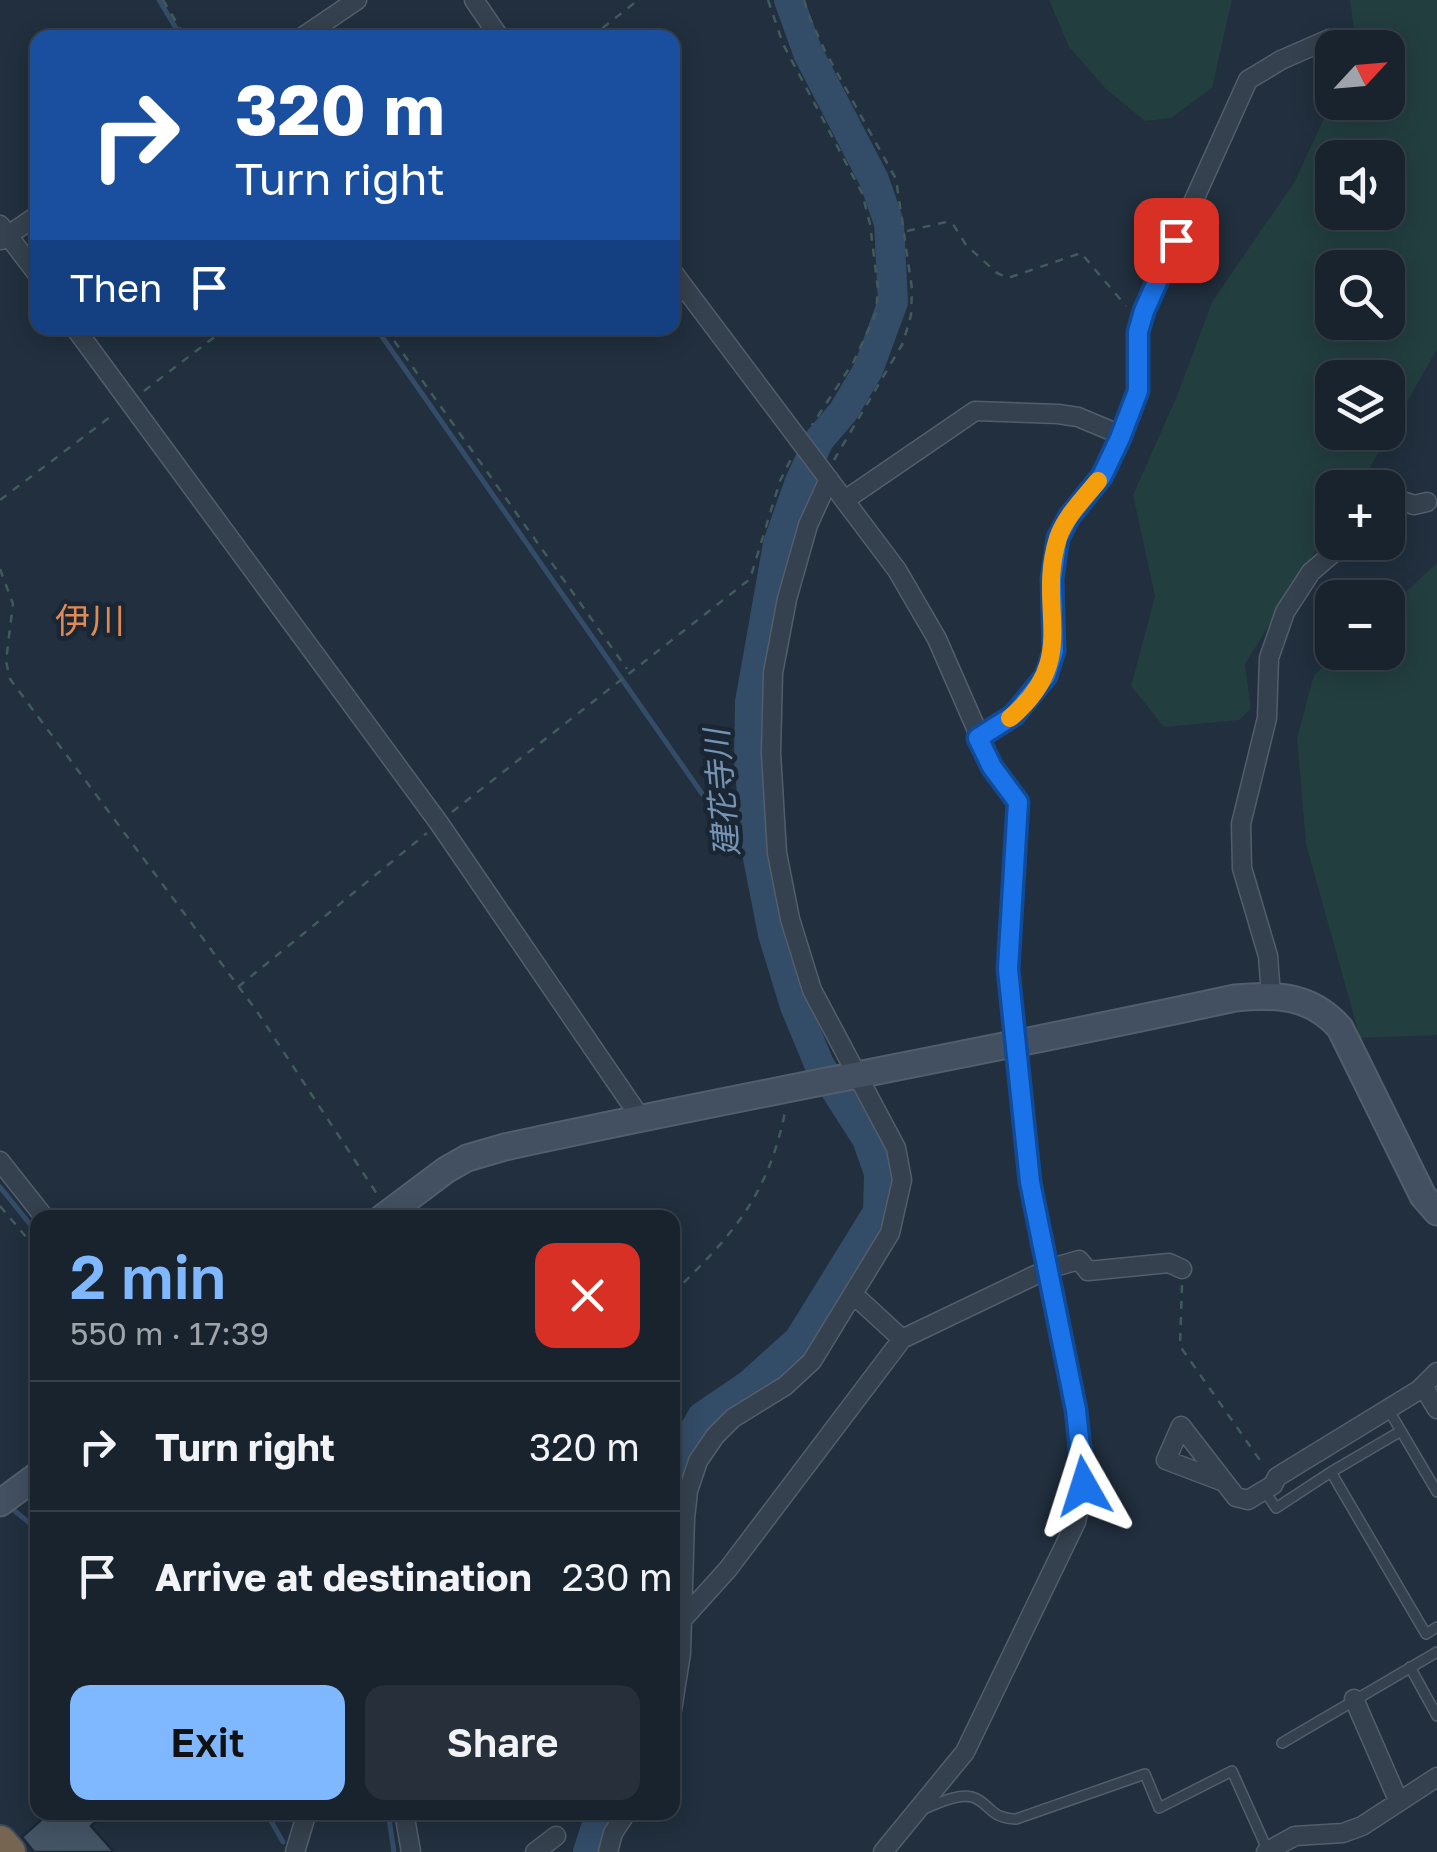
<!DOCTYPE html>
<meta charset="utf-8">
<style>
:root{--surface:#19232e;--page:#262f3a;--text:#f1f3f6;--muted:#9fa4aa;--line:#37404a;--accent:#80b8ff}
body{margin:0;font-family:"Golos Text","Noto Sans JP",sans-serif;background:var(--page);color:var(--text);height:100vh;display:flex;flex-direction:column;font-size:38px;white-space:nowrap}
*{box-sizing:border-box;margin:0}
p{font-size:32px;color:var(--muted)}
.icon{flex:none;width:55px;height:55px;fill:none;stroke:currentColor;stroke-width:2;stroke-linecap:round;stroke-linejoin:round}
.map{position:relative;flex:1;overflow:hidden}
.side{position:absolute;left:30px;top:1210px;width:650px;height:610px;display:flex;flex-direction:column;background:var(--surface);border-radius:20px;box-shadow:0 5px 25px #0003,0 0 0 2px var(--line)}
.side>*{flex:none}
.banner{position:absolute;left:30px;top:30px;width:650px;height:305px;border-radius:20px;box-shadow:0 5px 25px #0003,0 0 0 2px var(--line);background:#1a4fa0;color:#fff;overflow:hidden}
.needle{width:65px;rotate:64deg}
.buttons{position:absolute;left:1315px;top:30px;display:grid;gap:20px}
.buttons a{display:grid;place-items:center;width:90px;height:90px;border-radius:20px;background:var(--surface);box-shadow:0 5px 25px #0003,0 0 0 2px var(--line);font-size:50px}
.pin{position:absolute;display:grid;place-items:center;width:85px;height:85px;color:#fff;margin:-42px;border-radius:20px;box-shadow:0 5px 15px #0006}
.me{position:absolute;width:110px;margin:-55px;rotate:354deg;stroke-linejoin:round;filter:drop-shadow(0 0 8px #0008)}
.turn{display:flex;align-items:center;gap:35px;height:210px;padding:0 40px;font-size:45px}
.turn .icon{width:130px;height:130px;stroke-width:2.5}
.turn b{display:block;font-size:70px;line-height:85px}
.then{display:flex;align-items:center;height:95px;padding:0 40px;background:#0003;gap:20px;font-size:38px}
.round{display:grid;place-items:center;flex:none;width:105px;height:105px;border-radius:20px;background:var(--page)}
.overview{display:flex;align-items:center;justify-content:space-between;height:170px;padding:0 40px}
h1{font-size:60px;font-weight:600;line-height:75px;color:var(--accent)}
.primary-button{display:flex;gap:20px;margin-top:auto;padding:20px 40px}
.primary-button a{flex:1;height:115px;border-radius:20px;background:var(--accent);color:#111;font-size:40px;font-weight:600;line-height:115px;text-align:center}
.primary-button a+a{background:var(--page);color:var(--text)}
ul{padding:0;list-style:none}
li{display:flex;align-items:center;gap:30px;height:130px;padding:0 40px;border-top:2px solid var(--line)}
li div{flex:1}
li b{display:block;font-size:38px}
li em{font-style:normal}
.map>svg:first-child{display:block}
</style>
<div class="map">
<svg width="1437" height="1852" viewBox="0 0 1437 1852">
<rect width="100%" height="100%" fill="#212f3e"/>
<!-- green -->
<path fill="#233e3f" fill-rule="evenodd" d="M1049 0H1232L1212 88 1171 118 1145 121 1106 89 1069 47Z
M1350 0H1437V349L1359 487 1332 488V524L1245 664 1251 709 1239 720 1164 727 1131 686 1155 596 1133 495 1177 396 1212 302 1295 181 1327 112 1337 103 1388 102V48L1356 47ZM1332 158H1388V212H1332ZM1332 268H1388V322H1332ZM1332 378H1388V432H1332Z
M1437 563V1035L1360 1038 1306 844 1297 738 1314 675 1339 653 1388 652V608Z"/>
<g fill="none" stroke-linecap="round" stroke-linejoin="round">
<!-- stream -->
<path stroke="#334c67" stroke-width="5" d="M159 0 182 38
M376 328 731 835 758 858
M0 1187 38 1234
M10 1507 38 1530
M266 1812 283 1842
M388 1812 394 1852"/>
<!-- river -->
<path stroke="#334c67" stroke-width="30" d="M672 1469 702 1417 749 1385 799 1340 878 1212 879 1173 867 1139 819 1064 795 1006 773 934 758 858 749 760 750 702 778 544 799 484 819 440 843 412 868 370 893 302 889 223 874 180 808 53 789 0
M588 1852 601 1812"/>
</g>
<!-- building -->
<path fill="#445465" stroke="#1c2835" stroke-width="2.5" d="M50 1812H106L91 1826 114 1852H34L22 1837Z"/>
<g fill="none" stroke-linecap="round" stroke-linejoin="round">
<defs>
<path id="lane" d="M1388 1409 1437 1492
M1401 1431 1331 1472 1426 1634 1437 1627
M1264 1490 1276 1508 1331 1472
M1410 1667 1437 1716
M1282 1743 1437 1652
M921 1810C935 1805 957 1793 972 1797 991 1803 988 1818 1016 1819L1145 1774 1159 1808 1232 1771 1268 1851"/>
<path id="street" d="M474 0 500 38
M301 38 357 0
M0 225 38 275
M1 240 38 215
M672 271 897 570 937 639 993 767 1018 802 1008 969 1030 1182 1076 1410 1083 1486 1076 1522 965 1752 883 1852
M75 328 439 823 640 1117
M1388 496 1414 505 1427 502
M845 500 975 411 1058 414 1078 417 1121 435
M979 738 1014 715 1046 676 1054 651 1052 579 1058 538 1069 517 1102 476 1120 438 1137 391 1138 332 1144 311 1248 80 1281 60 1329 39
M1271 995 1268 956 1242 868 1241 824 1267 718 1269 658 1285 612 1311 572 1346 542
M0 1161 45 1218
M853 1294 902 1339
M1423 1386 1437 1409
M1224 1482 1166 1460 1181 1426 1236 1497 1248 1500 1273 1485 1277 1477 1419 1390 1437 1372
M682 1620 728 1569 902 1339 1048 1269 1079 1260 1088 1271 1169 1263 1182 1269
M1354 1699 1398 1800
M672 1710 681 1653 685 1519 688 1491 698 1461 715 1436 733 1418 785 1386 812 1361 890 1233 902 1180 896 1148 812 990 790 919 777 853 771 753 773 673 787 599 808 525 829 479
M404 1812 411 1852
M295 1852 307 1812
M535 1852 556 1836
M608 1852 613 1833 627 1812
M1266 1852 1295 1836 1343 1833 1362 1826 1437 1777"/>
<path id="secondary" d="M382 1218 446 1170 467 1158 505 1147C748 1094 992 1051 1235 998 1277 994 1311 995 1340 1028L1423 1196 1437 1212
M0 1503 38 1475"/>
<path id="highway" d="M0 1842 9 1852"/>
</defs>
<!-- lane casing -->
<use href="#lane" stroke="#535e6c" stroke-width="12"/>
<!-- street casing -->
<use href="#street" stroke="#535e6c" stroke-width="21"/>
<!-- secondary casing -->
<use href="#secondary" stroke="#535e6c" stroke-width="29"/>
<!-- highway casing -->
<use href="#highway" stroke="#404b59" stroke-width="36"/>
<!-- path -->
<path stroke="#415b5c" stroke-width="2.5" stroke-dasharray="8 8" stroke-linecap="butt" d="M163 0 186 38
M768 0 783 44 862 193 870 224 878 289 876 313 854 361 812 425
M804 0 808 14 825 51 896 179 912 289 911 315 903 343 834 460
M590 38 638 0
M907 231 946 222 953 224 966 245 997 273 1008 278 1081 253 1126 306
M385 328 627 669
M144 391 226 328
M0 500 114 414
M0 569 13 604 6 661 10 679 256 1010 377 1194
M452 812 750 579 780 481 792 457
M238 987 427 833
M0 1206 38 1251
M1182 1285 1180 1346 1264 1466
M672 1294C732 1236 768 1196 785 1112"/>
<!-- lane -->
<use href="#lane" stroke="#35414e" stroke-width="9"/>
<!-- street -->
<use href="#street" stroke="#35414e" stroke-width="18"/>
<!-- secondary -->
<use href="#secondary" stroke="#425061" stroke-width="25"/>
<!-- highway -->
<use href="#highway" stroke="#756551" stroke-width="32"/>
</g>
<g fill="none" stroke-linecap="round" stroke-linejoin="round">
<defs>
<path id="route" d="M1084 1486 1076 1410 1030 1182 1008 969 1018 802 992 767 978 738 1014 715 1046 676 1054 651 1052 579 1058 538 1069 517 1102 476 1120 438 1138 391V332L1144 311 1176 240"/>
</defs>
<!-- route casing -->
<use href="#route" stroke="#114b97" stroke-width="25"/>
<!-- route -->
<use href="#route" stroke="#1a73e8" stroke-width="18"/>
<!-- slow -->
<path stroke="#f59e0b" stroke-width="18" d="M1010 718C1082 657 1035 611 1058 538 1065 517 1084 498 1098 481"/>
</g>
<g text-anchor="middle" stroke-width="9" stroke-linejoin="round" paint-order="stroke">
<!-- water labels -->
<g font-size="32" font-style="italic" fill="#7594b4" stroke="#1a2633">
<text transform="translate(722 793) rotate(-95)" y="11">建花寺川</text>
</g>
<!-- quarter labels -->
<g font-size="35" fill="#de8a56" stroke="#1a2633">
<text x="90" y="633">伊川</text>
</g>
</g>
</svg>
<div class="buttons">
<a><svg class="needle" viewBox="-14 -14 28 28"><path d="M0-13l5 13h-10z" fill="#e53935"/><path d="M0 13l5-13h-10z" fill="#9fa4aa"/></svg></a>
<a><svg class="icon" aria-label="sound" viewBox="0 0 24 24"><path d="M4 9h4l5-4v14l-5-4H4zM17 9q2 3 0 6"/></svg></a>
<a><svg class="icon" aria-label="search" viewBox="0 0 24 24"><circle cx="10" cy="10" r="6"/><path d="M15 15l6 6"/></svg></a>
<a><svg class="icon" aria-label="layers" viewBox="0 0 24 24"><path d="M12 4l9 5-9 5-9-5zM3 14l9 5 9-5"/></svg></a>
<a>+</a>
<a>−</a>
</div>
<div class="pin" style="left:1176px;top:240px;background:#d93025"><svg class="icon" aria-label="arrive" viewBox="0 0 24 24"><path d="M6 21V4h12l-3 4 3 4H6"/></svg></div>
<svg class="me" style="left:1084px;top:1486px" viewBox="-20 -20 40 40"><path d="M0-17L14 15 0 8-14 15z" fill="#1a73e8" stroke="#fff" stroke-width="4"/></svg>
<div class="banner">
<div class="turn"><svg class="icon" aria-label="right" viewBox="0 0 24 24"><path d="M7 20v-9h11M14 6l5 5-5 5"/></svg><div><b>320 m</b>Turn right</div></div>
<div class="then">Then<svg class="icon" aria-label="arrive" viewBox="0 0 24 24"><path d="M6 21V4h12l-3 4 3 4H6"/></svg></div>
</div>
<section class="side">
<div class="overview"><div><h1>2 min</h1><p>550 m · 17:39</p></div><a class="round" style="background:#d93025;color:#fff"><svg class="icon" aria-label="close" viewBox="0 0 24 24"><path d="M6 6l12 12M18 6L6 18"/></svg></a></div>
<ul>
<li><svg class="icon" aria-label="right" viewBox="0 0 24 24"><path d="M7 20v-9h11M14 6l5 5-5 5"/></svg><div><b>Turn right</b></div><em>320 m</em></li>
<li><svg class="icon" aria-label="arrive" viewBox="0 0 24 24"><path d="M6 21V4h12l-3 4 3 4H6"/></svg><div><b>Arrive at destination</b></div><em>230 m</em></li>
</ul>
<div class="primary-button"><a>Exit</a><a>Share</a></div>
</section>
</div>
